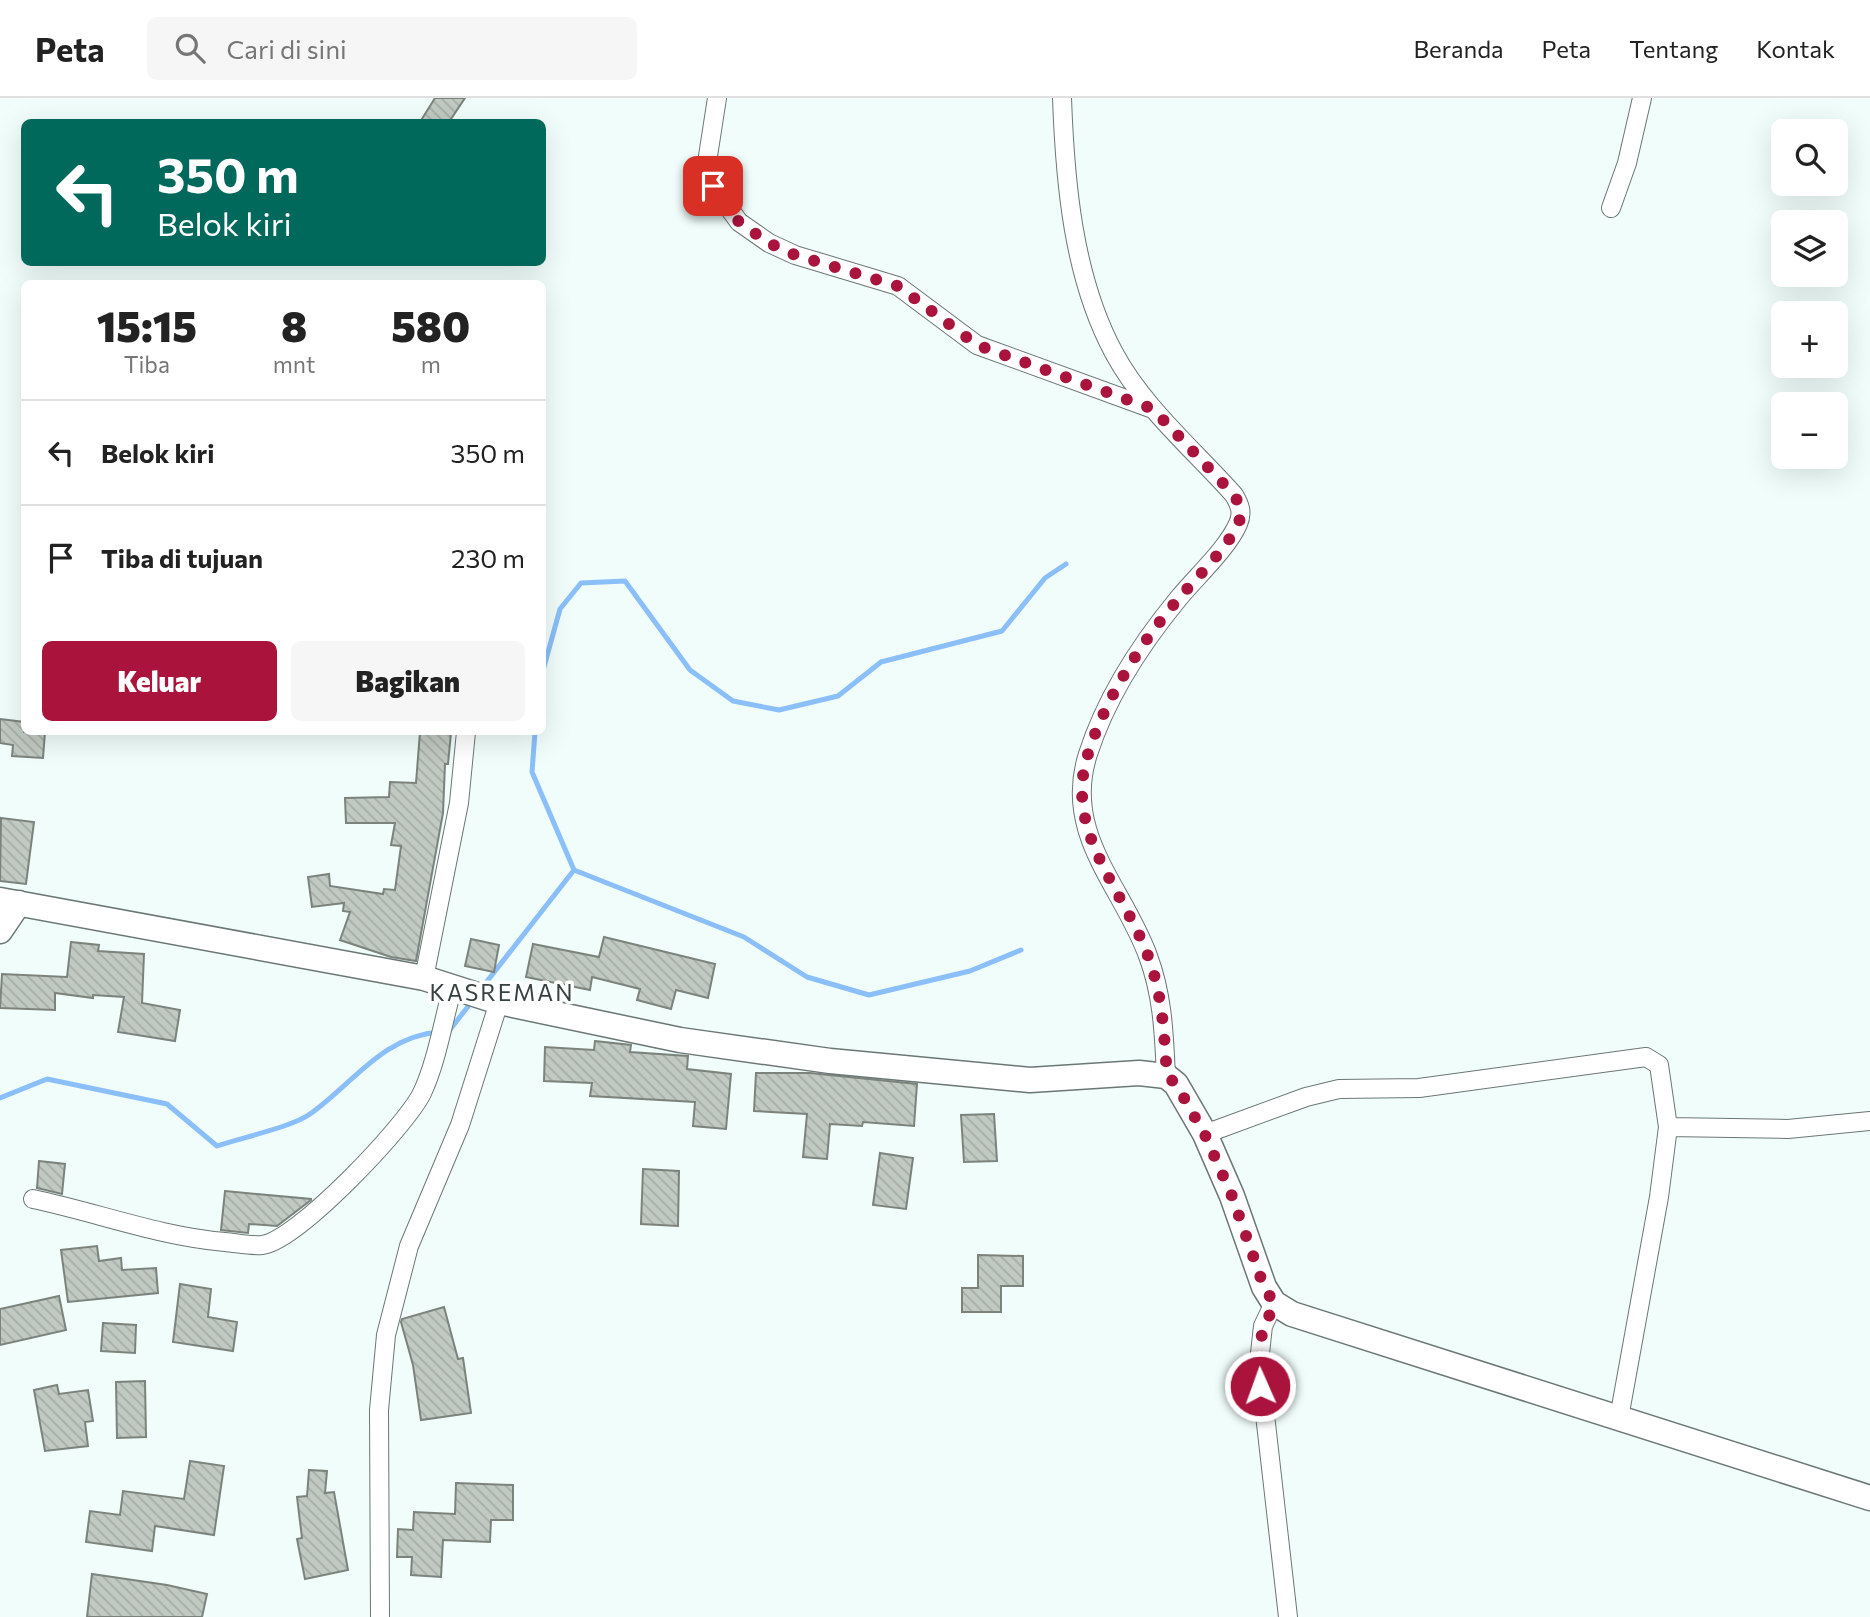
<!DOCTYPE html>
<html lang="id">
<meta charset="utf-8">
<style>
:root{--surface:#fff;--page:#f6f6f6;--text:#222;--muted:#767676;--line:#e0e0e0;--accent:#a9133c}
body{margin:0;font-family:Commissioner,sans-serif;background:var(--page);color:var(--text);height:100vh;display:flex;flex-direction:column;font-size:26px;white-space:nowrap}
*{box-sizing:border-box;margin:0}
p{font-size:23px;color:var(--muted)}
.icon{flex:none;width:38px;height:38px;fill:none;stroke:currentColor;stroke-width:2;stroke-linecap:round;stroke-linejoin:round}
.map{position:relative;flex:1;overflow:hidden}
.side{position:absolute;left:21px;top:182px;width:525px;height:455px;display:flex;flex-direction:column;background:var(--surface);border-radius:10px;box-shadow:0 7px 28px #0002}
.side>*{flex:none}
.hud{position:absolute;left:21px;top:21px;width:525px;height:147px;border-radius:10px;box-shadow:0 7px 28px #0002;background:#00695c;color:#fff;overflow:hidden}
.controls{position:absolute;left:1771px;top:21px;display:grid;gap:14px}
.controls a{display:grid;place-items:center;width:77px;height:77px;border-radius:10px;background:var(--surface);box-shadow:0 7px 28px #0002;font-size:35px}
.pin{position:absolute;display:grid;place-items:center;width:60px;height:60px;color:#fff;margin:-30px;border-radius:14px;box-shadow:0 4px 10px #0006}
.me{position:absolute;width:77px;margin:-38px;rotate:358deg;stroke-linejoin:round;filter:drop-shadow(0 0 5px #0008)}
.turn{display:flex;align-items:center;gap:24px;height:147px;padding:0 21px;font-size:32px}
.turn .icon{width:91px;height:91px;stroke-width:2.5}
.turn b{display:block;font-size:49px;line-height:60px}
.eta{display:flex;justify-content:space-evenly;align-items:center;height:119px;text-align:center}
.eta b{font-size:42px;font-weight:800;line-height:49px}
.action{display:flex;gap:14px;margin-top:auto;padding:14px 21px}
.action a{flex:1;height:80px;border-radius:10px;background:var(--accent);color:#fff;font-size:28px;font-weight:800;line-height:80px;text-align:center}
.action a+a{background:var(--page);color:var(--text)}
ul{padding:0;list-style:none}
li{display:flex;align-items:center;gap:21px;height:105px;padding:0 21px;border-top:2px solid var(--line)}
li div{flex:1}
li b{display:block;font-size:26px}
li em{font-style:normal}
header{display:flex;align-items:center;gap:42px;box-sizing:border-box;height:98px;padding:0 35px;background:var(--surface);border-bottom:2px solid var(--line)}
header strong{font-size:33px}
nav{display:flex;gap:38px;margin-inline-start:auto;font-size:24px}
.search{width:490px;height:63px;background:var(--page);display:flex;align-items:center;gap:18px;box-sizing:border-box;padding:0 24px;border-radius:10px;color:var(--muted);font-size:26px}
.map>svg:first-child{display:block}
</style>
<header>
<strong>Peta</strong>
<div class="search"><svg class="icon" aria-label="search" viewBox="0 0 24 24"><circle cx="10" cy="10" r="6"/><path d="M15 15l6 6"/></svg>Cari di sini</div>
<nav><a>Beranda</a><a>Peta</a><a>Tentang</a><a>Kontak</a></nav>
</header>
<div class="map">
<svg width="1870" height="1519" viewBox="0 0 1870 1519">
<defs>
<pattern id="building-back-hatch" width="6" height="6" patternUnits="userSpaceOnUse" patternTransform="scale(1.75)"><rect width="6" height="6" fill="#c1cac2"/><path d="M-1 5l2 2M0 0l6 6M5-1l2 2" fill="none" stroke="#a5ada6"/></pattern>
</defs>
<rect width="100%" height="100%" fill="#f0fdfb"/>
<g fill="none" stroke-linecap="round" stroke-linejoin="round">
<!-- stream -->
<path stroke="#8abff9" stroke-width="5" d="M542 576 560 511 581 485 625 483 690 572 733 603 779 612 838 598 881 564 1002 533 1045 480 1066 466
M535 634 532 674 574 772
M481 891 574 772 744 839 807 879 869 897 970 873 1021 852
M449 933 473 902
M0 1000 47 981 167 1006 217 1048C240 1040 292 1029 310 1016 353 986 382 938 440 934"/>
</g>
<!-- building -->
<path fill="url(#building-back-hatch)" stroke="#7b837c" stroke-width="2" d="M435 0H465L449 24H420Z
M0 621 24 624V634H45L43 660 12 658 13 647 0 645Z
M420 634 451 635 448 666H445L443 715 416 863 391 859 340 842 350 814 343 813 344 805 312 809 308 779 329 776 330 788 383 796 384 791 395 792 401 748 391 747 395 725H346L345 700 389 699 390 684 416 685Z
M1 720 34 724 26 786 0 783Z
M604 839 715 866 708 900 676 892 671 911 637 902 640 891 592 879 590 892 526 879 533 846 599 859Z
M471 841 499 847 494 874 465 868Z
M71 844 99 847 98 853 144 856 142 905 180 912 175 943 118 934 124 899 93 897V900L55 895V912L0 910 2 876 67 879Z
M595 943 631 947 630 954 688 958 687 971 731 976 726 1031 693 1028 695 1004 590 998 592 985 544 983 545 949 594 952Z
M756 975H810L917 986 914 1028 863 1024 862 1028 830 1026 827 1061 803 1059 807 1016 754 1013Z
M994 1016 997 1063 964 1064 961 1017Z
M880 1055 913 1060 906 1111 873 1107Z
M39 1063 65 1066 62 1096 37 1090Z
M643 1071 679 1073 678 1128 641 1126Z
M225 1093 311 1101V1102L277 1128 249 1126 248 1135 221 1132Z
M97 1148 99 1163 121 1160 122 1172 156 1170 158 1195 68 1204 61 1152Z
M978 1157 1023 1158V1188H1001V1214H962V1190H978Z
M180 1186 211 1191 208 1219 237 1224 233 1253 173 1244Z
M59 1198 66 1232 0 1247V1211Z
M444 1209 458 1261 463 1260 471 1315 421 1322 413 1267 401 1224 402 1221Z
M103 1225 136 1227 135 1255 101 1253Z
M145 1283 146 1339 117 1340 116 1284Z
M57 1287 59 1296 88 1292 93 1323 85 1324 88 1348 45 1353 34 1292Z
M190 1363 224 1368 214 1437 155 1428 152 1453 86 1444 90 1413 120 1417 123 1393 184 1401Z
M309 1372 327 1373 325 1395 334 1394 348 1472 305 1481 297 1441 302 1440 297 1399 307 1398Z
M456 1385 513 1387V1422H491L490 1444 443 1442 441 1479 411 1477 412 1459H397L398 1431 413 1432 414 1414 455 1416Z
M92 1476 167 1487 207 1496 202 1519H87Z"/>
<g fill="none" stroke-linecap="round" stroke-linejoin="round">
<defs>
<path id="street" d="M717 0 708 58 713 88 739 124 769 145 795 157 898 188 977 247 1153 311
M1062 0C1065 84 1073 179 1114 255 1143 309 1193 351 1234 397 1240 407 1243 415 1238 426 1227 451 1195 480 1178 501 1141 546 1106 600 1088 656 1062 736 1123 789 1148 858 1163 898 1164 937 1166 978
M1611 110 1627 65 1642 0
M424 880 459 705 466 634
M1205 1036 1306 999 1339 991 1419 990 1646 959 1659 967 1668 1029
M33 1101C99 1115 158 1138 225 1144 237 1145 250 1148 262 1147 297 1143 406 1028 422 995 437 963 443 923 453 888
M1274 1205 1263 1228 1259 1264 1288 1519
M1619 1320 1659 1099 1668 1029 1788 1031 1870 1023
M380 1519 379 1312 386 1237 409 1148 460 1027 499 904"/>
<path id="secondary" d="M0 802 424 880 499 904 680 942 830 963 1030 982 1139 975 1166 978 1176 986 1205 1036 1232 1098 1264 1189 1274 1205 1292 1216 1870 1400
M0 833 19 805"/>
</defs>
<!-- street casing -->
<use href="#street" stroke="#6b7775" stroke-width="20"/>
<!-- secondary casing -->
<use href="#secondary" stroke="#6b7775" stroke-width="27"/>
<!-- street -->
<use href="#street" stroke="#fff" stroke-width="18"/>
<!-- secondary -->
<use href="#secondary" stroke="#fff" stroke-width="24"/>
</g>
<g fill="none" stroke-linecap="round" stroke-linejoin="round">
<!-- route -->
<path stroke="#a9133c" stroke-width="12" stroke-dasharray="0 21.6" d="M713 88 739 124 769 145 795 157 898 188 977 247 1153 311 1234 397C1240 407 1243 415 1238 426 1226 452 1193 483 1175 505 1138 549 1105 602 1088 656 1063 733 1123 790 1148 858 1163 898 1164 937 1167 978L1176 986 1205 1037 1232 1098 1264 1189 1274 1205 1259 1245 1260 1288"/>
</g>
<g text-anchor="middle" stroke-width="7" stroke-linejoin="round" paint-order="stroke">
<!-- quarter labels -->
<g font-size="23" letter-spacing="2" fill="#374240" stroke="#fff">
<text x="502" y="903">KASREMAN</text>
</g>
</g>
</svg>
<div class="controls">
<a><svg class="icon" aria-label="search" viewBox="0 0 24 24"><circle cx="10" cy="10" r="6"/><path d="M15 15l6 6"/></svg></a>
<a><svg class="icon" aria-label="layers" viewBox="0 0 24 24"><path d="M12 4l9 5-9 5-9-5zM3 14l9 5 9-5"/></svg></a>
<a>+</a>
<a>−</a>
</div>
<div class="pin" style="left:713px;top:88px;background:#d93025"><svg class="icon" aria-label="arrive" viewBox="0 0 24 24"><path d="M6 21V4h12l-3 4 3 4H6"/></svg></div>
<svg class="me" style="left:1260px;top:1288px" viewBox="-20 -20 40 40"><circle r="17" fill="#a9133c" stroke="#fff" stroke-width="3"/><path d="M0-11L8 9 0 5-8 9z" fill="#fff"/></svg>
<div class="hud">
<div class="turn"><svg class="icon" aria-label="left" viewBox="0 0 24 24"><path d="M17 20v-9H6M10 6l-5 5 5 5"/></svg><div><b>350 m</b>Belok kiri</div></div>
</div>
<section class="side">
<div class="eta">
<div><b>15:15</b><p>Tiba</p></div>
<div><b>8</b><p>mnt</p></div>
<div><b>580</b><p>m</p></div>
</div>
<ul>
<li><svg class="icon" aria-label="left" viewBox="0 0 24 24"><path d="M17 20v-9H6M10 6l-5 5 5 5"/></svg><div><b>Belok kiri</b></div><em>350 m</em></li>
<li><svg class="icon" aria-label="arrive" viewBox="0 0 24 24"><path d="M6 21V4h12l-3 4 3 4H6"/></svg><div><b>Tiba di tujuan</b></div><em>230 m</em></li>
</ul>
<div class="action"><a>Keluar</a><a>Bagikan</a></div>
</section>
</div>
